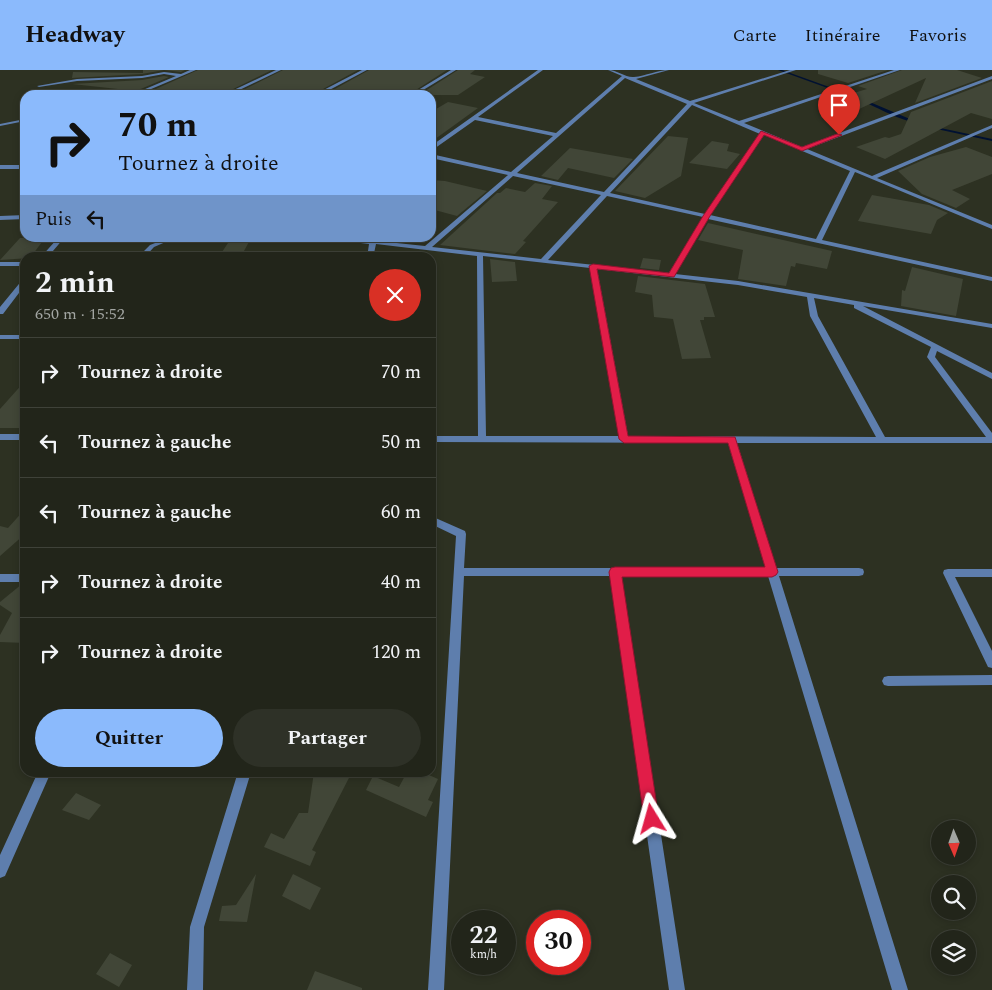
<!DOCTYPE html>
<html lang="fr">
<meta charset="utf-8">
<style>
:root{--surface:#22251a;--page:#2e3127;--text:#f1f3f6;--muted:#a2a5a2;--line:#3f4239;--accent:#8bbafc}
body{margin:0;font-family:Spectral,serif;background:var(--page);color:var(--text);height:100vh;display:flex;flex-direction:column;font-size:19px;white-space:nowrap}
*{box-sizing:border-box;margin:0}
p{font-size:16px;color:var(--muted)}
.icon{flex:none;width:28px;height:28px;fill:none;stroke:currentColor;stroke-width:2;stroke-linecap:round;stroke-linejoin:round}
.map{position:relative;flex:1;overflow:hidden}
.side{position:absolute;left:20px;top:182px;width:416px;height:525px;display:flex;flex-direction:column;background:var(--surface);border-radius:15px;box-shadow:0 2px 8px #0003,0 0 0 1px var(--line)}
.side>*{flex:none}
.banner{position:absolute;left:20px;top:20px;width:416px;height:152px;border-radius:15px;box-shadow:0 2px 8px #0003,0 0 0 1px var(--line);background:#8bbafc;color:#111;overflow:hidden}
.needle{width:32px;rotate:178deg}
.buttons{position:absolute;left:931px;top:750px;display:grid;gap:10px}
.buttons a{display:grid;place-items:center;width:45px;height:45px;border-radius:50%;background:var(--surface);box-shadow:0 2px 8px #0003,0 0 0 1px var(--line);font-size:25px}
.speed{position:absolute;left:451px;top:840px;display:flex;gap:10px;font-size:25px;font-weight:700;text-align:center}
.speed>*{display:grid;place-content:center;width:65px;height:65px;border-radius:50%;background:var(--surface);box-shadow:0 2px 8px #0003,0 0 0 1px var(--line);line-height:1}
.speed small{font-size:12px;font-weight:400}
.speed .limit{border:8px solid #d22;background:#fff;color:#111}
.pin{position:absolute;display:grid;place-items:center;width:42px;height:42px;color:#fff;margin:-51px -21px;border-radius:50% 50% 50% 0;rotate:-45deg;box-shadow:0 0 5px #0007}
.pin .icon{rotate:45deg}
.me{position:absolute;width:55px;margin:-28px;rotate:352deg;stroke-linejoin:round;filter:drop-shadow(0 0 4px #0008)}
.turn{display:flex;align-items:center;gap:18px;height:105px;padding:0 15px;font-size:22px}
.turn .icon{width:65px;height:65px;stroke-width:2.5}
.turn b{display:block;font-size:35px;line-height:42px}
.then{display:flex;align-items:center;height:48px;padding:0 15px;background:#0003;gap:10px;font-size:19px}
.round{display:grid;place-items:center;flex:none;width:52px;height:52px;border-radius:26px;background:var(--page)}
.headline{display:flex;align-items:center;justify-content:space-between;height:85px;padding:0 15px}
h1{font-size:30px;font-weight:700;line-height:38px}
.cta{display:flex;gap:10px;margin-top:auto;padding:10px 15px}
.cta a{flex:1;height:58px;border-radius:30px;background:var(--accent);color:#111;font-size:20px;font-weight:700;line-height:58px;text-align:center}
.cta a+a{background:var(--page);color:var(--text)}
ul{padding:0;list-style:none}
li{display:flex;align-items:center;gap:15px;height:70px;padding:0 15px;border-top:1px solid var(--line)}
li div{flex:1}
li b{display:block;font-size:19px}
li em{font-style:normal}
header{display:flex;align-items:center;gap:30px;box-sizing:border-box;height:70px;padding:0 25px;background:var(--accent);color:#111}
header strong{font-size:24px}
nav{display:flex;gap:28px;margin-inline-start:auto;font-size:18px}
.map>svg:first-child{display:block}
</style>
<header>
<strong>Headway</strong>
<nav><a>Carte</a><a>Itinéraire</a><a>Favoris</a></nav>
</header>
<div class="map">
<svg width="992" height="920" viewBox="0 0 992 920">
<rect width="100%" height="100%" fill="#2d3122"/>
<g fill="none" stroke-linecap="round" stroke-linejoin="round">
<!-- stream -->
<path fill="#001132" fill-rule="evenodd" d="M778 0H782L857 27 855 28Z
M865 30 917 52C904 53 877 37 864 32Z
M931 56 992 69V71L932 58Z"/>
</g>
<!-- building -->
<path fill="#414637" d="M143 0H185L181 2 164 0 142 4 72 8 73 2 143 3Z
M198 0H272L221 25H176L149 22Z
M283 0H358L312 25H233Z
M369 0H447L408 25H324Z
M458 0H475L470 4 485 7 458 25H419Z
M818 0H888L848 13 818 4Z
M902 0H957L982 8 915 33 926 8 857 40 827 31 867 19 858 16Z
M164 6 169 7 136 21 72 14 142 10Z
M992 11V49L971 43 885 89 856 77 885 67 889 68 901 64 911 42Z
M448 32 478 38 431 72V42Z
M668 66 688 68 681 106 645 128 615 121Z
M712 71 729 74 727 81 740 84 727 99 689 93Z
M966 77 992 87V104L952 120 970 129 956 138 922 124 898 101 930 87Z
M570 78 633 89 614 108 568 98 558 110 541 106Z
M431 110 445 111 487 121 457 146 431 139Z
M535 113 552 116 542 129 558 132 523 171 526 172 515 184 440 175 497 123H500L506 118 525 122Z
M872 125 929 135 948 143 937 150 931 164 858 151Z
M708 153 832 181 827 199 796 193 795 197 791 196 786 216 738 209 743 180 698 170Z
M20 168H45L30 188 0 190Z
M230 170 249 172 240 188H218Z
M643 188 661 190 659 200 640 198Z
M490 189 515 192 517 211 492 212Z
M912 197 963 209 956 246 901 236 902 220 905 221Z
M638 206 705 214 715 247H704V250H700L711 288 682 289 673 249 654 247 652 225 635 222Z
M25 311V358H0V339Z
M25 439V464L0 486V456L8 458Z
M22 514H25V573L0 572V565L12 543 0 535V532Z
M314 702H352L312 780 316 782 310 796 264 777 271 763 284 769 299 743H308Z
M407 702H422L438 709 428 730 433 732 426 747 366 720 373 706 399 717Z
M76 723 101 735 89 750 62 740Z
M256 804 247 852 219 851 222 836 236 835Z
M293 804 321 818 310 840 282 826Z
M110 883 132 895 119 917 96 904Z
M315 901 362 918V920H307Z"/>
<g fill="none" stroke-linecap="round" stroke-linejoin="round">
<!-- minor -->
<path fill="#5e7ead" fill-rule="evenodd" d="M190 0H196L137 25H131L176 6 164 4 142 8 77 11 39 17 37 16 77 9 142 6 164 2 181 4Z
M276 0H281L229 25H223Z
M362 0H367L320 25H314Z
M451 0H456L415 25H410Z
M538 0H543L478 47 556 63 622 6 608 0C617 0 626 8 634 7 646 6 657 0 669 0L636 9 690 31 790 0H796L694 33 739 51 894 0H900L744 53 802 77 992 6V9L807 79 872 106 992 55V58L877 108 992 155V159L855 102 822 170 992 207V211L708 149 675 204 738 211 992 254V258L863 236 992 303V309L937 281 935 287 992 363V373H737L776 498H859L863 499 864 502 863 505 859 506H779L908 920H892L768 506H621L685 920H669L610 506H464L444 920H428L456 466 431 454V446L465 461 466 464 464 498H766L728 373 431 372V366H478L477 186 376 174 373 188H367L369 174 336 170 333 168H349L425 176 508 105 431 88V84L511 102 553 66 475 50 431 81V76ZM625 8 687 34 604 122 517 103ZM692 35 760 64 705 144 610 123ZM764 65 850 101 816 169 710 145ZM513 106 601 125 541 189 432 177ZM607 126 703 147 669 203 548 190ZM483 186 590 198 619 366H486ZM597 199 738 215 807 227 810 246 876 367 628 366ZM814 228 854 235V238L931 277 927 287 986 367H885L818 246Z
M25 49V51L0 56V54Z
M0 95H25V99H0Z
M25 145V149L0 150V146Z
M58 168H64L47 188H40Z
M168 168H175L154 177 144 188H137L150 175Z
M0 192H25V196H0Z
M25 208V215L3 244H0V237L23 209Z
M0 265H25V269H0Z
M0 364H25V370H0Z
M948 499H992V507H955L992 581V598L988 597 943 503 944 500Z
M0 504H25V512H0Z
M992 605V615L888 616 884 615 882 611 884 607 888 606Z
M38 702H51L5 806 0 808V785Z
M238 702H251L204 857 203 920H187L190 857Z"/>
</g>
<!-- route -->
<path fill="#e11d48" stroke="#92132f" d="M761 61 802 77 837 64 842 65 802 81 764 65 710 146 674 207 597 199 628 366 735 367 778 502 776 505 772 507H622L659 749 657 754 652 757 646 754 644 749 609 502 611 498 615 497H765L728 373H624L619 369 589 196 593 194 669 203 703 146Z"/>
</svg>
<div class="buttons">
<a><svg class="needle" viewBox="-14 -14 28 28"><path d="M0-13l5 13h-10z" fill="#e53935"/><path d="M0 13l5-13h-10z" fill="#a2a5a2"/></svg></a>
<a><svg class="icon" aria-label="search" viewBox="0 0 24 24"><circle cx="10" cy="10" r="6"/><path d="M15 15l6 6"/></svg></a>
<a><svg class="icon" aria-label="layers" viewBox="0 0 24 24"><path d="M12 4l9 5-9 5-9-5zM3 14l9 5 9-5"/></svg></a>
</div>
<div class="speed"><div>22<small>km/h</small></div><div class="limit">30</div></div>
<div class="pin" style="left:839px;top:65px;background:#d93025"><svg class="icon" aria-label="arrive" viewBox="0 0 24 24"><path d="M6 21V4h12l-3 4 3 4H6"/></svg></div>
<svg class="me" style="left:652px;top:749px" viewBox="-20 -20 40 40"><path d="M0-17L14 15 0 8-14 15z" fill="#e11d48" stroke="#fff" stroke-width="4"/></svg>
<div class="banner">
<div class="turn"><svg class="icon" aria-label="right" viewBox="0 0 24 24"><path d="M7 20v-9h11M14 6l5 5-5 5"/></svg><div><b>70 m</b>Tournez à droite</div></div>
<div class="then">Puis<svg class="icon" aria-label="left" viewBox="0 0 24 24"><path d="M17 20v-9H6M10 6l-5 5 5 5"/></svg></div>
</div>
<section class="side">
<div class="headline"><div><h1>2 min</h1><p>650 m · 15:52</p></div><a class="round" style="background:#d93025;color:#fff"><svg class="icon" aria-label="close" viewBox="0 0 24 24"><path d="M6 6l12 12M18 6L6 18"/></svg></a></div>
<ul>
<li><svg class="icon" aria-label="right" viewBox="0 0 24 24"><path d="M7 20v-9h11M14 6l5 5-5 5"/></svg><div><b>Tournez à droite</b></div><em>70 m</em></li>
<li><svg class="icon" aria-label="left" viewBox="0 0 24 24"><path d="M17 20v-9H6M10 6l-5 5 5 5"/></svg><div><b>Tournez à gauche</b></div><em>50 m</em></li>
<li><svg class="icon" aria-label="left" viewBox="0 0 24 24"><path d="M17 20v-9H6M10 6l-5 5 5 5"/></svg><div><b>Tournez à gauche</b></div><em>60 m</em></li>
<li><svg class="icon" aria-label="right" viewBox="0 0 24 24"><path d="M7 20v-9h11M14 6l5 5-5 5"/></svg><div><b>Tournez à droite</b></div><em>40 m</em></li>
<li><svg class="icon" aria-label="right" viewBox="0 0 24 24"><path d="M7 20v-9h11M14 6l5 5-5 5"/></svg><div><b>Tournez à droite</b></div><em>120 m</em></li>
</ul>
<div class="cta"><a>Quitter</a><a>Partager</a></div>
</section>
</div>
